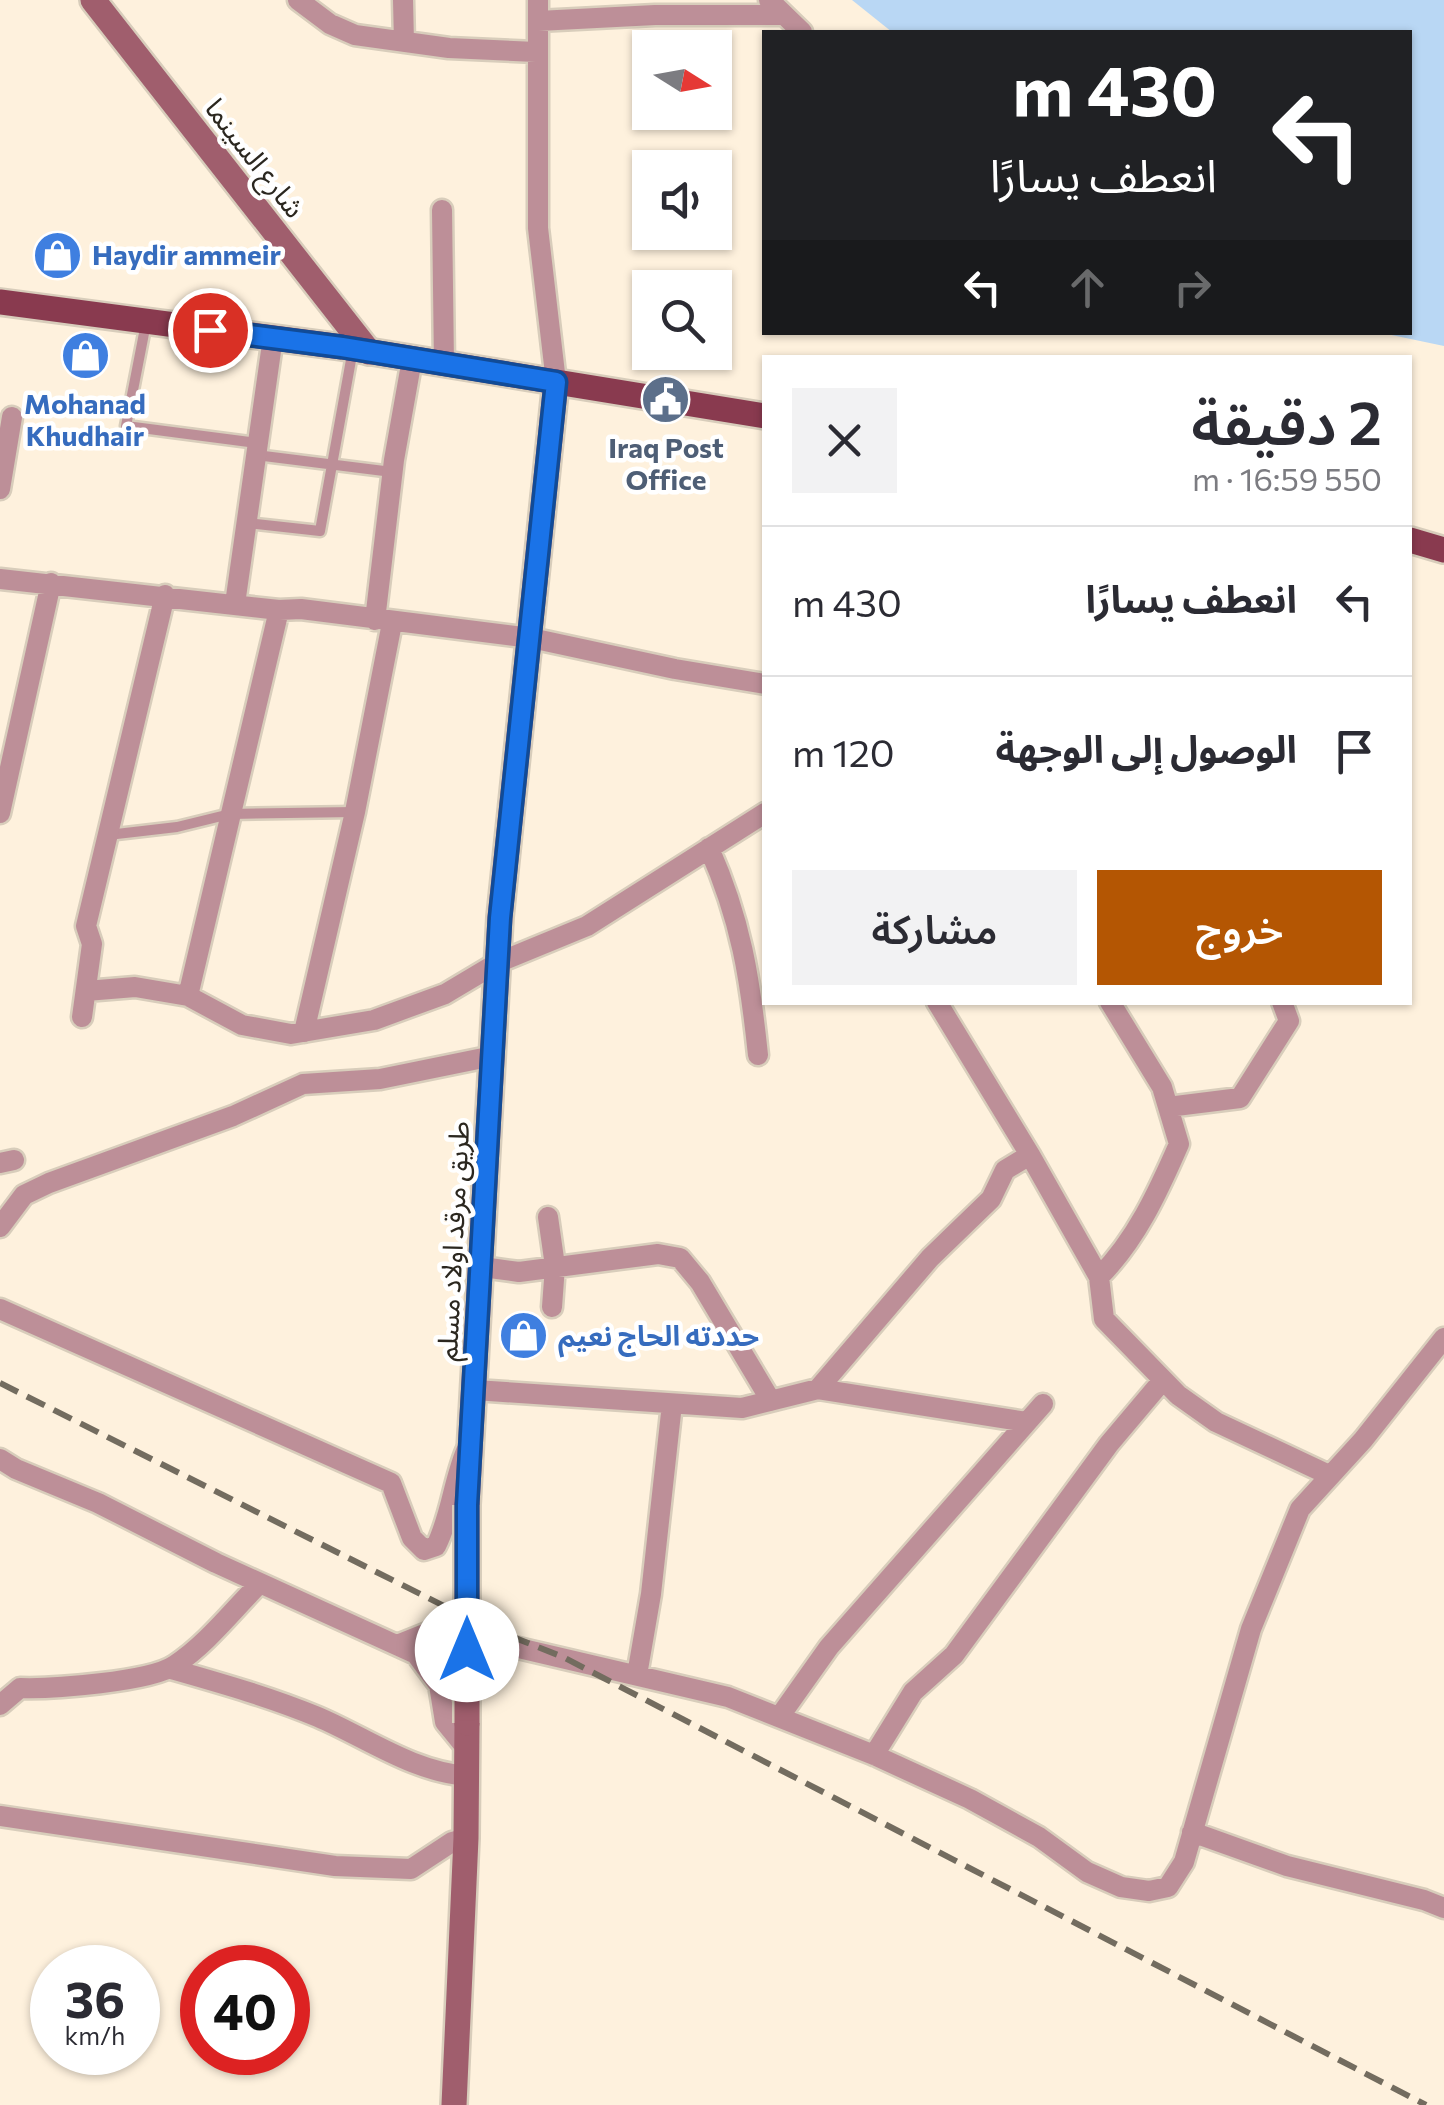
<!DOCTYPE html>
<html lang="ar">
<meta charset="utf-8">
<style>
:root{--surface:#fff;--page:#f2f2f3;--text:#2b2b33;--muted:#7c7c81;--line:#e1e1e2;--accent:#b45603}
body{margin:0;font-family:Commissioner,"Noto Sans Arabic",sans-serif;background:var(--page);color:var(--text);direction:rtl;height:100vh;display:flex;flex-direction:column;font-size:38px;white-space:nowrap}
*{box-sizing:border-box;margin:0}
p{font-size:32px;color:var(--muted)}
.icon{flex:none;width:55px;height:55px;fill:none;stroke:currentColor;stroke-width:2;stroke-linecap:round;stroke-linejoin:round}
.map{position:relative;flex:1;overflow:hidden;direction:ltr}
.panel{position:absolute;left:762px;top:355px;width:650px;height:650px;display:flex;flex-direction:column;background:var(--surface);border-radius:0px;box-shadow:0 2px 8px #0004;direction:rtl}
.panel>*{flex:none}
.guide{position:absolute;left:762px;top:30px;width:650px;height:305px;border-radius:0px;box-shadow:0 2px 8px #0004;direction:rtl;background:#202124;color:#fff;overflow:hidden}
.needle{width:65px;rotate:101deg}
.controls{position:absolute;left:632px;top:30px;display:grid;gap:20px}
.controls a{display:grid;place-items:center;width:100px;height:100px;border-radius:0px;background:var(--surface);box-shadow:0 2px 8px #0004;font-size:50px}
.speed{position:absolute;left:30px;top:1945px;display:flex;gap:20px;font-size:50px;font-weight:700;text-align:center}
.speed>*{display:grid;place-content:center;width:130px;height:130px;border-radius:50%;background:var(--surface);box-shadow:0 2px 8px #0004;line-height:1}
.speed small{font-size:25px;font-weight:400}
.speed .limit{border:15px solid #d22;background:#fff;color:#111}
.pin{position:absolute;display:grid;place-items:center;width:85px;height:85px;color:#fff;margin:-42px;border:5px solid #fff;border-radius:50%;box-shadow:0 2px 10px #0007}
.me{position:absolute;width:110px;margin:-55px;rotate:0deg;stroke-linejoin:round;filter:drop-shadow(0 0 8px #0008)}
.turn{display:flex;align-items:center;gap:35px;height:210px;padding:0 30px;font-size:45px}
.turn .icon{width:130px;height:130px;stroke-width:2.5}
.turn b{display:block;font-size:70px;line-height:85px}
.lanes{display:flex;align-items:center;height:95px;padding:0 30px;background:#0003;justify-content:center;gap:50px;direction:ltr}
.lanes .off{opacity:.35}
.round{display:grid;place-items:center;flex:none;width:105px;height:105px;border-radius:0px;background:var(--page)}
.head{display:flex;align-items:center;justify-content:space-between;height:170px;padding:0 30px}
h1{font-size:60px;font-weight:600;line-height:75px}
.primary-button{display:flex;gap:20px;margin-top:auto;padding:20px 30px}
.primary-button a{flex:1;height:115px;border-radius:0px;background:var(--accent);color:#fff;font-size:40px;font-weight:600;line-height:115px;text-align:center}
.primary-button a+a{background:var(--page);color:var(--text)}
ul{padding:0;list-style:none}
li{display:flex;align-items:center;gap:30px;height:150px;padding:0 30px;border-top:2px solid var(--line)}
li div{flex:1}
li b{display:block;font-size:38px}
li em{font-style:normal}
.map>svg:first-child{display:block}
</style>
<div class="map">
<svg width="1444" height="2105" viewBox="0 0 1444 2105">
<rect width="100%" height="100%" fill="#fef1dd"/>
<!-- water -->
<path fill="#b9d7f4" d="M852 0H1444V346L1382 333 1410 332V32H892Z"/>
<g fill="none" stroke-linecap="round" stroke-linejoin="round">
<defs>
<path id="lane" d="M146 323 126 426 257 443
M256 455 392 472
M247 523 320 531 353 349
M108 835 177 827 230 814 354 812"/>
<path id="street" d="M298 0 330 24 355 35 449 48 536 52
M403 0 404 42
M538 0V228L556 382
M769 0 802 32
M538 21 655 15H784
M442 210 444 364
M0 489 12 417
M0 579 279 610 301 609 531 638 675 669 765 684
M235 604 273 337
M375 620 394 460 412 359
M0 813 51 583
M709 848C741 920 750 978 758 1055
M86 991 135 987 188 996 242 1025 291 1034 374 1020 445 994 497 963 587 926 765 813
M188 996 279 610
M937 1002 1030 1155 1099 1277
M1110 1002 1162 1087 1179 1144C1158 1192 1136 1240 1099 1277L1104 1319 1178 1395 1216 1422 1329 1475
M82 1017 92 944 86 926 165 595
M304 1032 355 812 392 623
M1168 1107 1240 1098 1289 1021 1282 1002
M0 1163 14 1160
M548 1217 555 1266 552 1307
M0 1227 24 1195 49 1183 233 1116 303 1084 380 1079 493 1056
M482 1267 519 1272 658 1254 680 1258 700 1282 771 1401
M0 1309 391 1483 412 1538 424 1550 436 1546C451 1516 453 1482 466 1451
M818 1389 930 1258 991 1199 1005 1170 1030 1155
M475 1390 742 1408 818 1389 1026 1422
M0 1459 16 1469 98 1503 216 1563 416 1654 439 1685 445 1722 467 1749
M397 1645 437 1629 728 1697 874 1755 970 1799 1039 1837 1087 1872 1121 1887 1149 1891 1168 1887 1184 1862 1251 1629 1300 1509 1363 1440 1444 1338
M171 1669C220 1683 270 1697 318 1717 367 1738 413 1772 468 1776
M637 1675 651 1594 672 1404
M0 1705 20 1688C52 1689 150 1682 175 1665 207 1644 233 1610 260 1583
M780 1716 829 1647 1043 1404
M874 1755 913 1692 954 1655 1109 1444 1163 1380
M0 1816 335 1866 411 1869 452 1842 466 1838
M1192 1832 1287 1866 1424 1900 1444 1908"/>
<path id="secondary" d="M93 0 369 352
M467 1505 500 917 556 382
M454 2105 466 1838 467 1723"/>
<path id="primary" d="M0 302 342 347 765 416
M1410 540 1444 550"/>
</defs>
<!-- lane casing -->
<use href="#lane" stroke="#d8cdbb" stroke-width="15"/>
<!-- street casing -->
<use href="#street" stroke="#d8cdbb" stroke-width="25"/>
<!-- secondary casing -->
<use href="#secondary" stroke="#d8cdbb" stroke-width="30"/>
<!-- primary casing -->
<use href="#primary" stroke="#d8cdbb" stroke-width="30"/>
<!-- lane -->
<use href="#lane" stroke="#bd8f98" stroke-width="10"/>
<!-- street -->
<use href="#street" stroke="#bd8f98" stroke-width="20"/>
<!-- secondary -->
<use href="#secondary" stroke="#a05e6d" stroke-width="25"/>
<!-- primary -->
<use href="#primary" stroke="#893a4f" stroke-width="25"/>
<!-- rail -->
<path stroke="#736c5f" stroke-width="6" stroke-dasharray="20 10" stroke-linecap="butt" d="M0 1383 480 1624 563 1657 1426 2105"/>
<defs>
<path id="secondary-bridge" d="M467 1723V1505"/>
</defs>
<!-- secondary-bridge casing -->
<use href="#secondary-bridge" stroke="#d8cdbb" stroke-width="30" stroke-linecap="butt"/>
<!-- secondary-bridge -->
<use href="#secondary-bridge" stroke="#a05e6d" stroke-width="25"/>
</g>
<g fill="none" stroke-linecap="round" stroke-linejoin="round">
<defs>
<path id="route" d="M210 330 342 347 556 382 500 918 467 1505V1650"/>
</defs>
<!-- route casing -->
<use href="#route" stroke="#114b97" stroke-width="25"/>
<!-- route -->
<use href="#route" stroke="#1a73e8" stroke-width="18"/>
</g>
<!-- icons -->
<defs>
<symbol id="shop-disc" viewBox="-11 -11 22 22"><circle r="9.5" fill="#3f7fe0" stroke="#fff"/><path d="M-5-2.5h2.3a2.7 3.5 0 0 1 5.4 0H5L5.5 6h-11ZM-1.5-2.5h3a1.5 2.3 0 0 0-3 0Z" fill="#fff"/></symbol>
<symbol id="civic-disc" viewBox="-11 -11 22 22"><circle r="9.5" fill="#5c6f8a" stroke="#fff"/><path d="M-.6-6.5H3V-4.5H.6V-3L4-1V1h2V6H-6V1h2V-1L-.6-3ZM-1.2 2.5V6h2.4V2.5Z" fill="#fff"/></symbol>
</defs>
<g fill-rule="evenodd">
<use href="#shop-disc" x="30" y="228" width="55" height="55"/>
<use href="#shop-disc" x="58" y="328" width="55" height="55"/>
<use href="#civic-disc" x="638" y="372" width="55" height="55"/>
<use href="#shop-disc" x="496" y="1308" width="55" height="55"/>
</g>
<g text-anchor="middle" stroke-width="9" stroke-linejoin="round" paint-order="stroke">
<!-- street labels -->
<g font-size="28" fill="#2b271f" stroke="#fff">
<text transform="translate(255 158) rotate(52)" y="10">شارع السينما</text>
<text transform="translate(453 1241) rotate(-87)" y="10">طريق مرقد اولاد مسلم</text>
</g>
<!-- shop labels -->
<g font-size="28" font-weight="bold" fill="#366cbe" stroke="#fff" text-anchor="start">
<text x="92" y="265">Haydir ammeir</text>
<text x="85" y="414" text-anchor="middle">Mohanad<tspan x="85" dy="32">Khudhair</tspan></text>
<text x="558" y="1346">حددته الحاج نعيم</text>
</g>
<!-- service labels -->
<g font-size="28" font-weight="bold" fill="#4e5e75" stroke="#fff">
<text x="666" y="458">Iraq Post<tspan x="666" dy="32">Office</tspan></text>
</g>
</g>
</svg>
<div class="controls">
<a><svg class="needle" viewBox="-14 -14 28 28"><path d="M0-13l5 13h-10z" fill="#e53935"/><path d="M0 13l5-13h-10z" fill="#7c7c81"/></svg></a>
<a><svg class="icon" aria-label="sound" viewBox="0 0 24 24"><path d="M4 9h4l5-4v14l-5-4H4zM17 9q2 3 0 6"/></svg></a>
<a><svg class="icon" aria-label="search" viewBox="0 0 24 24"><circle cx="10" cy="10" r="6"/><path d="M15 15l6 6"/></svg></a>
</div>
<div class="speed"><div>36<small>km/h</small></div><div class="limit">40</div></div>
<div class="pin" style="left:210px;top:330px;background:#d93025"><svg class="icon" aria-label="arrive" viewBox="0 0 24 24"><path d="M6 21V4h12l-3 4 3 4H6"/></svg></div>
<svg class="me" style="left:467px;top:1650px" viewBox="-20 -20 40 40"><circle r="19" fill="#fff"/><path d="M0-13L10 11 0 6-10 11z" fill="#1a73e8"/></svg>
<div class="guide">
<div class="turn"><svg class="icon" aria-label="left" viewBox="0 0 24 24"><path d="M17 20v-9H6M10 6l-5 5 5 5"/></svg><div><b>430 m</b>انعطف يسارًا</div></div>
<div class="lanes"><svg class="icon" aria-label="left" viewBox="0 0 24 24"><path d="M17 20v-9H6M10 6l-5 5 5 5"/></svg><svg class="icon off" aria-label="ahead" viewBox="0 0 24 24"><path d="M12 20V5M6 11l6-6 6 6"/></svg><svg class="icon off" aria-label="right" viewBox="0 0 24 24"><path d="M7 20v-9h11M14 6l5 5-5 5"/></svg></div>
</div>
<section class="panel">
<div class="head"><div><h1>2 دقيقة</h1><p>550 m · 16:59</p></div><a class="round"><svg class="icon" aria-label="close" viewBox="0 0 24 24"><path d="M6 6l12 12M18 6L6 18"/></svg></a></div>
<ul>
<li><svg class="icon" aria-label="left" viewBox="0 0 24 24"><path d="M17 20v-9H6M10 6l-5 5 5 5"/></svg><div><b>انعطف يسارًا</b></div><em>430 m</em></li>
<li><svg class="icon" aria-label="arrive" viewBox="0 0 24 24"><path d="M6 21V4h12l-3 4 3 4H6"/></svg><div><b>الوصول إلى الوجهة</b></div><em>120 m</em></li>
</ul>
<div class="primary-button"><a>خروج</a><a>مشاركة</a></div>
</section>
</div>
